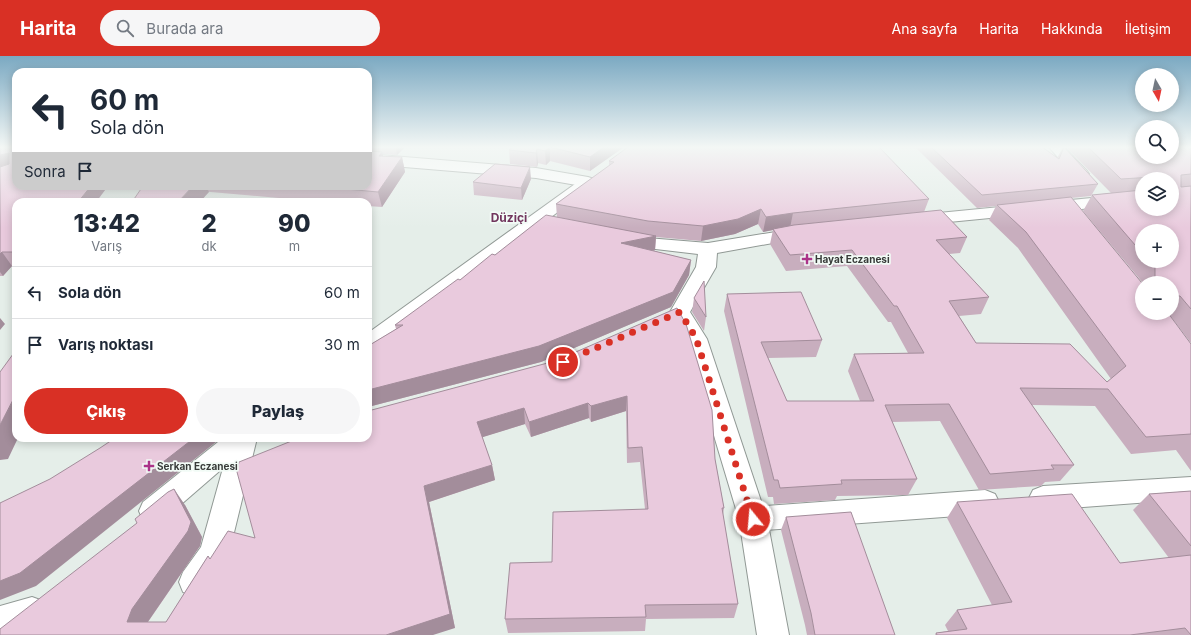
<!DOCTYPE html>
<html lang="tr">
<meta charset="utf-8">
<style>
:root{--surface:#fff;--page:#f6f6f7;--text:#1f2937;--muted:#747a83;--line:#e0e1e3;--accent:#d93025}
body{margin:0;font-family:Inter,sans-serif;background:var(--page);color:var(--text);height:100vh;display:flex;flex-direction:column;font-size:15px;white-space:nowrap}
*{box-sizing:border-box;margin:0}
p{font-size:13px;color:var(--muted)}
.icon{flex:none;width:22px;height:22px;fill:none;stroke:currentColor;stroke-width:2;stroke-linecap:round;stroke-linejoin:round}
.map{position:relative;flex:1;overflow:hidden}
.sheet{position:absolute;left:12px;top:142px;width:360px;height:244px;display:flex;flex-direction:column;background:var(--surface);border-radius:12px;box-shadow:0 2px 10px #0003}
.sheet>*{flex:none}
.banner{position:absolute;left:12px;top:12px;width:360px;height:122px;border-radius:12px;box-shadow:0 2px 10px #0003;background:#fff;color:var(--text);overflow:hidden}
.needle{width:26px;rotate:171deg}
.fabs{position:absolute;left:1135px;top:12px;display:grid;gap:8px}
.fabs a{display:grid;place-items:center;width:44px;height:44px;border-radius:50%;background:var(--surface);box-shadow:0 2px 10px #0003;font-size:20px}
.pin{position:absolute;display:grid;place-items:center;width:34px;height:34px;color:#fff;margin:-17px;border:2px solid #fff;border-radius:50%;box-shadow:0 1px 4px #0007}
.me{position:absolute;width:44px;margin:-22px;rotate:343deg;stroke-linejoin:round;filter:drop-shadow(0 0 3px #0008)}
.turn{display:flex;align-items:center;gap:14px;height:84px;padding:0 12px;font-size:18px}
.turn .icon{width:52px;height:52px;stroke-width:2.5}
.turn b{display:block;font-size:28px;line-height:34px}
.then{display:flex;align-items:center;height:38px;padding:0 12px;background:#0003;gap:8px;font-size:15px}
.eta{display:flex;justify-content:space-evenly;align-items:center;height:68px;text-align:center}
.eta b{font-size:24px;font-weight:800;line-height:28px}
.button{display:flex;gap:8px;margin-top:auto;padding:8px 12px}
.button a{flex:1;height:46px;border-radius:24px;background:var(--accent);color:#fff;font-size:16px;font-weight:800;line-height:46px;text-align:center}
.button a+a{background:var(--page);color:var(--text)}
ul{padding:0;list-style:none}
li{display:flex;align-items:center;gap:12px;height:52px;padding:0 12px;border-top:1px solid var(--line)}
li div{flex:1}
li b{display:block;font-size:15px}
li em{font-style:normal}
header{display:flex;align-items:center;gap:24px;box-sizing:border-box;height:56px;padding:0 20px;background:var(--accent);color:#fff}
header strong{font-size:19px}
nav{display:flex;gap:22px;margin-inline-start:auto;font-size:14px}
.search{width:280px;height:36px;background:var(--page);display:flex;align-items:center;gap:10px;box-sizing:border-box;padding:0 14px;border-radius:22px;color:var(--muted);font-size:15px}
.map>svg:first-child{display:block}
</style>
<header>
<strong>Harita</strong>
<div class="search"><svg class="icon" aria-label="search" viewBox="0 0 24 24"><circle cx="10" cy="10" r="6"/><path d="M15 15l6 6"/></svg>Burada ara</div>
<nav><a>Ana sayfa</a><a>Harita</a><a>Hakkında</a><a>İletişim</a></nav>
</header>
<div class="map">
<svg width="1191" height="579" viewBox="0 0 1191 579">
<rect width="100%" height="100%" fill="#e5eee9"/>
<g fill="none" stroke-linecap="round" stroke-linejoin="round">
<defs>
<path id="street" d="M368 98 536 112 588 121 594 123 596 126 594 129 588 131 536 122 368 108Z
M1191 421V443L1043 454 1033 450 1029 442 1033 434 1043 430Z
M985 434 995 438 999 446 995 454 985 458 753 475 743 472 739 463 743 454 753 451Z
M32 541 43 545 48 556 43 567 9 579H0V550Z"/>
<path id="secondary" d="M1049 91H1064L1087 115 1089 118 1087 121H1075Z
M581 126 587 128 589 131 587 134 376 293 368 295V277L575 128Z
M1142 137V147L918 169 912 168 909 164 912 160 918 159Z
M800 172 806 173 809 177 806 181 717 197 716 211 690 256 707 283 767 463 789 579H757L739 463 685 283 670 256 696 211 698 198 647 192 621 187 618 183 621 179 627 178 647 182 708 187Z
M223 382H257L229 497 205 536 194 540 183 536 179 526 183 516 201 491 223 412 163 464 153 467 143 464 139 455 143 446Z"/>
</defs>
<!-- street casing -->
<use href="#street" stroke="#919995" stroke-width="2"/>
<!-- secondary casing -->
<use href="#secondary" stroke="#919995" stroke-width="2"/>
<!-- street -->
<use href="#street" fill="#fff" fill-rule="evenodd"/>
<!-- secondary -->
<use href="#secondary" fill="#fff" fill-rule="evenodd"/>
</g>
<!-- wall -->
<path fill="#c8aebe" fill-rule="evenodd" d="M0 91 16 130H108L96 146H16V210H12L3 220H0Z
M368 91H405L397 99 383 98V100L402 101 405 116 382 151 368 150V146H323L143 130H368Z
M513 91H624L590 115 550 105 546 109 538 107 537 111 510 108 509 94Z
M915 91H1042L1057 102 1063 91 1098 128 1091 140 1071 142 1191 288V415L1176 394 1131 398 1095 350 1032 349 1074 409 1060 425 1045 426 1041 430 979 434 940 365 892 366 917 423 908 439 837 440 835 444 774 448 773 441H768L724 255 727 238 822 284 816 301 768 302 787 345H860L848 315 854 298 908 297 891 266H888L847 210 786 215 770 188 773 174 763 176 758 168 735 178 701 185 656 181 655 194 654 195 691 204 689 219 671 251 541 306 368 351V290L396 273 395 269 460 224 495 199 557 161 556 148 609 110V105L929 143 924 156 967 181 960 197 949 198 989 241 981 258 959 260 976 287 1107 326 1111 323 1018 192 989 164 996 150 977 152Z
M1066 91H1191V287L1168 257H1172V227H1143L1083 155 1092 139 1111 137ZM1142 123H1172L1142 153ZM1142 175 1172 205H1142Z
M531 123 522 144 474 139 473 126Z
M694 242 706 261 704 275 692 256Z
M677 252 715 403 724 452 723 459 738 548 734 562 646 563 645 575 508 577 505 563 552 506 645 453 640 406 627 407 626 355 591 366 589 362 531 381 525 368 482 381 492 409 495 424 429 446 455 572 0 579 185 449 202 481 200 490 148 566H166L208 500 210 503 255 482 555 305Z
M1191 435V579H935L936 577 948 575 945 569 957 554 992 549 947 462 957 446 1120 507 1169 502 1133 454 1149 438Z
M786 461 895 579H807L805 569 781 474Z"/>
<!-- shaded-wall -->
<path fill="#a38d9b" d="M396 91H405L397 99Z
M550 91V105L546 109 545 95Z
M604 91H624L590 115V101Z
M537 93 538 107 537 111 536 97Z
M382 96 386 111 379 100Z
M9 97 16 107 0 113V99Z
M402 101 405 116 382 151 378 136Z
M530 111 531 123 522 144 521 132Z
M91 130H108L96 146H78Z
M193 130H206L209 136 200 146H178Z
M761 153 758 168 735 178 701 185 703 170Z
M793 157 790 172 773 173V174L763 176 766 161Z
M656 180 655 194 621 202V187Z
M2 196 12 210 3 220 0 216V198Z
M691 204 689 219 671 251 541 306 368 351V334Z
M0 262 5 268 0 274Z
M16 338V382H18L8 403 0 404V369Z
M627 340 626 355 591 366V350Z
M588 347 589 362 531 381 529 366Z
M524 352 525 368 480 382 477 366Z
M194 382H221L36 530 0 544V525Z
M492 409 495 424 429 446 455 572 433 579H386L424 430Z
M174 433 185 449 202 481 200 490 147 567 127 566Z"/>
<!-- building -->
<path fill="#e9cadd" stroke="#a38d9b" d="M0 91H16V130H91L78 146H16V196H2L0 198V111L9 108V97L0 99Z
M513 91H604L590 101 550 91 545 95 537 93 536 97 509 94Z
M628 91H879L929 143 793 157 766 161 761 153 738 163 703 170 648 165 556 148 614 106 609 105Z
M931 91H1042L1059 103 1064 91 1098 128 982 139Z
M1088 91H1142V101H1172V91H1191V118L1181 119V131L1191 130V253L1180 240H1172V227H1155V211L1149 205H1172V175H1142V197L1092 139 1142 134V153H1172V123H1152L1153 121 1121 123Z
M368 95 382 96 379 100 402 101 378 136 313 130H368Z
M495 108 530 111 521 132 473 126Z
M143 130H193L178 146H132Z
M1071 141 1142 227V257H1168L1191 288V378L1146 381 1108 333 1020 332 1074 409H1051L1054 413 990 418 949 348 885 349 917 423 841 424 842 428 780 432 778 424H774L727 238 801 236 822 284 761 286 787 345H874L854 298 924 297 897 250H894L852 194 790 199 773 173 794 169 941 154 967 181 936 184 989 241 949 245 976 287 1070 288 1107 326 1126 310 1026 176 997 149Z
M546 159 656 180 621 187 691 204 673 236 539 290 368 334V290L403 269H395L458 223 460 224 492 198 495 199Z
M704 225 706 261 694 242Z
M677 252 686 268 712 354 715 403 724 452H722L738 548 645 549 646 561 505 563 510 507 552 506 553 456 648 453 642 391 628 392 627 340 591 350 588 347 529 366 524 352 477 366 492 409 424 430 450 558 386 579H0V573L137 467 135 463 168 436 174 433 191 466 188 475 132 553 127 566H166L208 500 210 503 228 475 255 482 237 416 239 406 299 382H368V355L555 305Z
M16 294V338L0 369V316Z
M115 382H194L20 517 0 525V447L50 423 100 392Z
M1191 435V490L1149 438Z
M1072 438 1120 507 1191 499V579L1185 572 1130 579H937L936 577 967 573 957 554 1012 546 957 446Z
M851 456 895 579H815L811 557 786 461Z"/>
<!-- sky -->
<linearGradient id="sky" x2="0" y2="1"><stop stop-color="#7ba9c2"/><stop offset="0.53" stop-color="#f3f7f5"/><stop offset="1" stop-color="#f3f7f5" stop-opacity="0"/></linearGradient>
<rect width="1191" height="172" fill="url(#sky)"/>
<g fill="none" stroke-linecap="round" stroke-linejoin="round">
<!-- route -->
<path stroke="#d93025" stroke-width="7" stroke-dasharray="0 12.6" d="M563 306 680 256 696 282 753 463"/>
</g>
<!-- markers -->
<g fill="#ab3389" stroke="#f2fbf6" stroke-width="1.5">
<path d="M805 197h4v4h4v4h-4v4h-4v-4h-4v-4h4z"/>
<path d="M147 404h4v4h4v4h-4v4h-4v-4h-4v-4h4z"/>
</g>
<g text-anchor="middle" stroke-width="3.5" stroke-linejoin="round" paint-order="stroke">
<!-- poi labels -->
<g font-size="10" font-weight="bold" fill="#383b39" stroke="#f2fbf6" text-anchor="start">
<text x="815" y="207">Hayat Eczanesi</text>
<text x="157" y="414">Serkan Eczanesi</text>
</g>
<!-- far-district labels -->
<g font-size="12" font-weight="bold" fill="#71355d" stroke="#f2fbf6">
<text x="509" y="166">Düziçi</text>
</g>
</g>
</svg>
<div class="fabs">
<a><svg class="needle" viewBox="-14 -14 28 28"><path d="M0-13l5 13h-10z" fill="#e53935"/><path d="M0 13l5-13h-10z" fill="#747a83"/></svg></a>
<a><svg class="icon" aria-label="search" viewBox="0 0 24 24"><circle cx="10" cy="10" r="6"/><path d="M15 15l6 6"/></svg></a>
<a><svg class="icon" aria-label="layers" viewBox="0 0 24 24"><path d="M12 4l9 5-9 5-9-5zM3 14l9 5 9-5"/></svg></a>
<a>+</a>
<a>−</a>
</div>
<div class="pin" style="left:563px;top:306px;background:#d93025"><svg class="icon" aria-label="arrive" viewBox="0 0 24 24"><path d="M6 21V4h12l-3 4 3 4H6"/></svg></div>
<svg class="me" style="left:753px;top:463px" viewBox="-20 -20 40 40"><circle r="17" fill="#d93025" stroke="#fff" stroke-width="3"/><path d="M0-11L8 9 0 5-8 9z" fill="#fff"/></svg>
<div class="banner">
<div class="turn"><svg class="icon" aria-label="left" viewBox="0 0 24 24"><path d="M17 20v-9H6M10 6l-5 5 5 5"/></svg><div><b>60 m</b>Sola dön</div></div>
<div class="then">Sonra<svg class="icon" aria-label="arrive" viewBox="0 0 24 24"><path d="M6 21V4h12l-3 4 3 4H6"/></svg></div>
</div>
<section class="sheet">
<div class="eta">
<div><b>13:42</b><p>Varış</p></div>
<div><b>2</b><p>dk</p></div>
<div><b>90</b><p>m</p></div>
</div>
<ul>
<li><svg class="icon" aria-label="left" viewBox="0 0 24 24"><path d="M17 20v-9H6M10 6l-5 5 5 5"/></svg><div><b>Sola dön</b></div><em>60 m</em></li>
<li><svg class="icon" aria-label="arrive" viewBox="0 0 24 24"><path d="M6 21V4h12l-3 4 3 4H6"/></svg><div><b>Varış noktası</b></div><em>30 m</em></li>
</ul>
<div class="button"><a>Çıkış</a><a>Paylaş</a></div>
</section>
</div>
